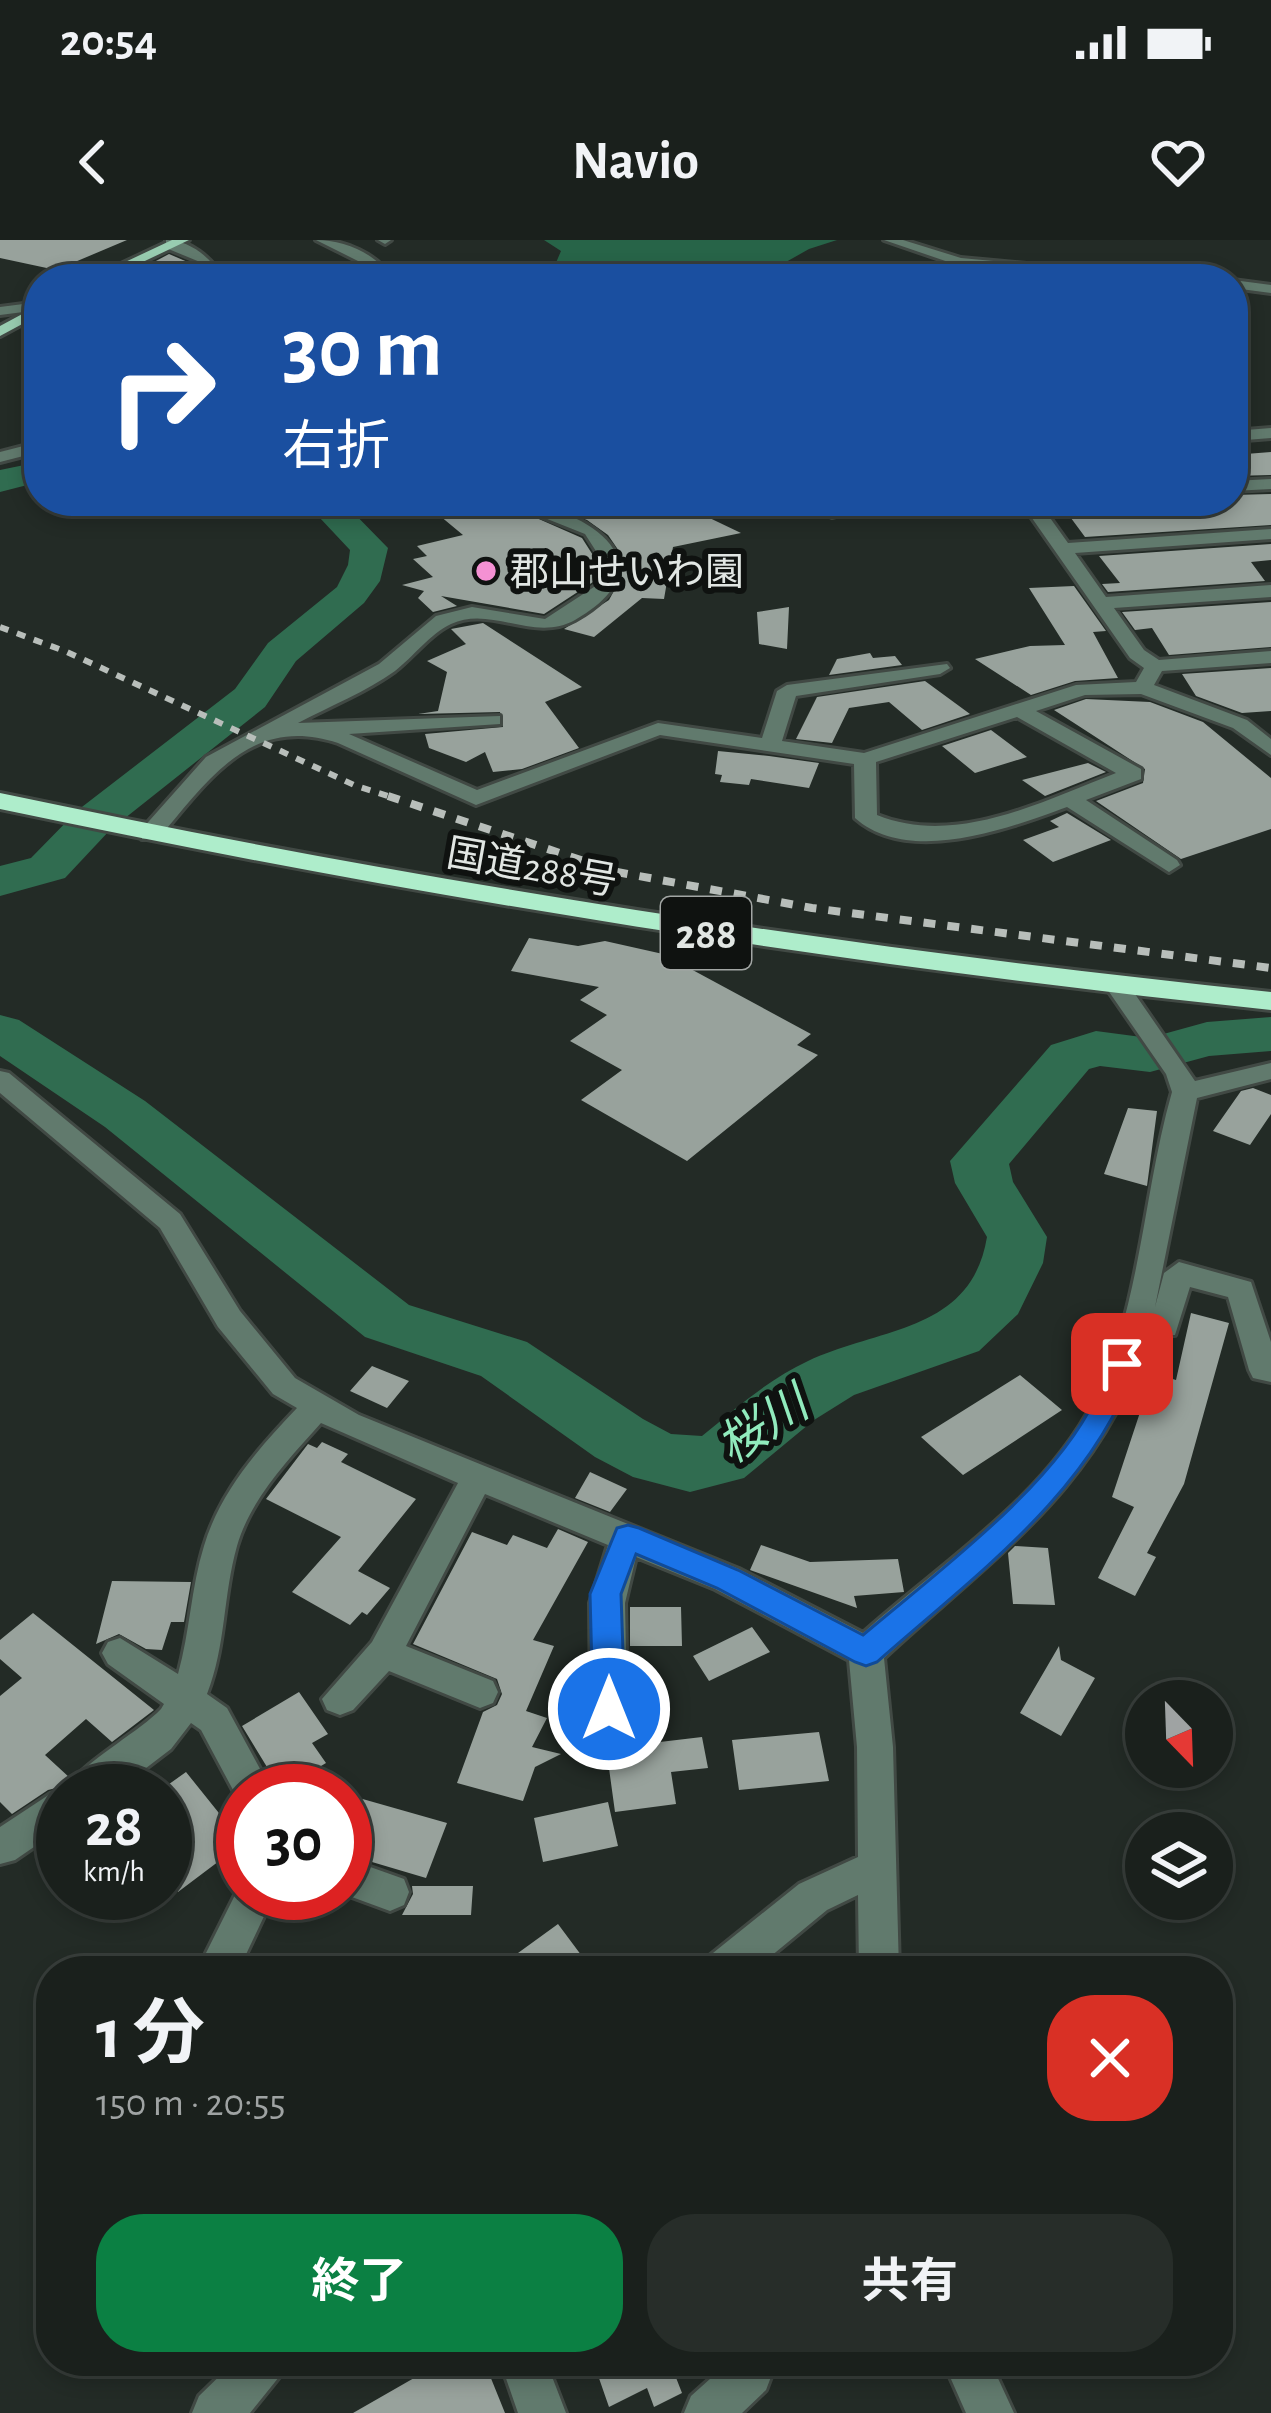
<!DOCTYPE html>
<html lang="ja">
<meta charset="utf-8">
<style>
:root{--surface:#1a201c;--page:#272d29;--text:#f1f3f6;--muted:#9fa3a3;--line:#383e3b;--accent:#0b8043}
body{margin:0;font-family:"Alegreya Sans","Noto Sans JP",sans-serif;background:var(--page);color:var(--text);height:100vh;display:flex;flex-direction:column;font-size:45px;white-space:nowrap}
*{box-sizing:border-box;margin:0}
p{font-size:39px;color:var(--muted)}
.icon{flex:none;width:66px;height:66px;fill:none;stroke:currentColor;stroke-width:2;stroke-linecap:round;stroke-linejoin:round}
.map{position:relative;flex:1;overflow:hidden}
.panel{position:absolute;left:36px;top:1716px;width:1197px;height:420px;display:flex;flex-direction:column;background:var(--surface);border-radius:48px;box-shadow:0 6px 18px #0003,0 0 0 3px var(--line)}
.panel>*{flex:none}
.hud{position:absolute;left:24px;top:24px;width:1224px;height:252px;border-radius:48px;box-shadow:0 6px 18px #0003,0 0 0 3px var(--line);background:#1a4fa0;color:#fff;overflow:hidden}
.needle{width:78px;rotate:157deg}
.tools{position:absolute;left:1125px;top:1440px;display:grid;gap:24px}
.tools a{display:grid;place-items:center;width:108px;height:108px;border-radius:50%;background:var(--surface);box-shadow:0 6px 18px #0003,0 0 0 3px var(--line);font-size:60px}
.speed{position:absolute;left:36px;top:1524px;display:flex;gap:24px;font-size:60px;font-weight:700;text-align:center}
.speed>*{display:grid;place-content:center;width:156px;height:156px;border-radius:50%;background:var(--surface);box-shadow:0 6px 18px #0003,0 0 0 3px var(--line);line-height:1}
.speed small{font-size:30px;font-weight:400}
.speed .limit{border:18px solid #d22;background:#fff;color:#111}
.pin{position:absolute;display:grid;place-items:center;width:102px;height:102px;color:#fff;margin:-51px;border-radius:24px;box-shadow:0 6px 18px #0006}
.me{position:absolute;width:132px;margin:-66px;rotate:0deg;stroke-linejoin:round;filter:drop-shadow(0 0 9px #0008)}
.turn{display:flex;align-items:center;gap:42px;height:252px;padding:0 60px;font-size:54px}
.turn .icon{width:156px;height:156px;stroke-width:2.5}
.turn b{display:block;font-size:84px;line-height:102px}
.round{display:grid;place-items:center;flex:none;width:126px;height:126px;border-radius:48px;background:var(--page)}
.headline{display:flex;align-items:center;justify-content:space-between;height:204px;padding:0 60px}
h1{font-size:72px;font-weight:700;line-height:90px}
.primary-button{display:flex;gap:24px;margin-top:auto;padding:24px 60px}
.primary-button a{flex:1;height:138px;border-radius:48px;background:var(--accent);color:#fff;font-size:48px;font-weight:700;line-height:138px;text-align:center}
.primary-button a+a{background:var(--page);color:var(--text)}
.status{display:flex;justify-content:space-between;align-items:center;height:84px;padding:0 60px;background:var(--surface);direction:ltr}
.status svg{height:33px;fill:currentColor}
header{display:flex;justify-content:space-between;align-items:center;height:156px;padding:0 60px;background:var(--surface);font-size:54px;font-weight:700}
.map>svg:first-child{display:block}
</style>
<div class="status"><b>20:54</b><svg viewBox="0 0 49 12"><path d="M0 12V9h3v3zM5 12V6h3v6zM10 12V3h3v9zM15 12V0h3v12zM26 1h20v11H26zM47 4h2v5h-2z"/></svg></div>
<header><svg class="icon" aria-label="back" viewBox="0 0 24 24"><path d="M15 5l-7 7 7 7"/></svg>Navio<svg class="icon" aria-label="heart" viewBox="0 0 24 24"><path d="M12 20l-8-8c-3-5 5-10 8-4 3-6 11-1 8 4z"/></svg></header>
<div class="map">
<svg width="1271" height="2173" viewBox="0 0 1271 2173">
<rect width="100%" height="100%" fill="#232b26"/>
<!-- forest -->
<path fill="#276448" d="M544 0H837L809 9 756 39H549L561 11Z"/>
<g fill="none" stroke-linecap="round" stroke-linejoin="round">
<!-- river -->
<path fill="#306c50" fill-rule="evenodd" d="M39 222V242L0 252V230Z
M304 261H342L388 308 380 341 364 363 296 421 265 467 110 590 65 638 0 656V626L31 618 78 570 235 449 268 403 337 347 348 325 350 310Z
M0 775 19 780 145 861 409 1065 527 1102 643 1179 671 1194 702 1196C735 1169 769 1139 808 1121 880 1087 971 1093 987 997L955 943 950 921 1051 805 1096 791 1149 798 1207 782 1271 777V811L1209 816 1150 832 1100 826 1089 829 1009 924 1013 942 1047 997 1043 1023 1018 1074 979 1111 854 1155 814 1180 744 1238 690 1252 633 1237 595 1217 481 1136 365 1097 105 887 0 816Z"/>
</g>
<!-- building -->
<path fill="#98a29c" d="M0 0H127L56 30 0 18Z
M169 14 197 26 205 39H155L154 22Z
M1271 212V235L1233 236V215Z
M1271 254V285L1085 297 1068 274 1077 273 1074 269 1233 261V255Z
M422 261H498L582 298 596 320 593 342 544 374 441 356 457 366 433 372 418 358 424 351 402 345 433 337 413 319 427 316 417 306 463 295Z
M538 261H674L741 293 673 307 664 359 642 358 594 397 564 389 609 360 622 336 621 314 608 295 587 280Z
M1271 304V320L1251 322 1265 341 1108 352 1102 344 1120 343 1099 316Z
M1074 346 1106 391 1093 392 1118 438 1075 441 1031 455 975 419 1030 406 1065 405 1029 348Z
M1271 362V407L1169 415 1152 388 1135 390 1122 372Z
M789 367 787 409 759 404 757 372Z
M483 383 582 447 545 462 579 508 522 529 493 532 485 512 466 522 429 508 425 494 503 487 500 472 418 474 438 471 447 432 427 421 466 404 451 389Z
M870 413 873 418 895 416 902 425 829 435 837 419Z
M1271 428V471L1242 473 1196 456 1182 434Z
M925 441 970 474 922 490 889 462 849 468 832 503 796 499 817 457Z
M1086 459 1150 462 1203 482 1271 538V589L1181 619 1096 561 1143 543 1145 529 1054 470Z
M991 490 1027 517 975 533 942 506Z
M718 511 769 516 819 523 809 548 751 539 749 545 720 542 722 535 715 534Z
M1088 523 1106 532 1045 556 1022 540Z
M1067 573 1111 600 1053 622 1023 600 1059 587 1050 581Z
M529 698 578 706 605 701 663 714 811 794 797 805 818 815 687 921 581 860 622 830 570 801 607 775 580 760 599 747 511 731Z
M1253 848 1271 855V874L1250 905 1213 891 1241 851Z
M1128 868 1157 871 1147 946 1104 934Z
M1191 1073 1229 1083 1184 1244 1147 1313 1156 1317 1135 1356 1098 1338 1134 1267 1112 1257 1153 1133 1176 1140Z
M372 1126 409 1141 387 1168 350 1151Z
M1020 1135 1062 1170 963 1235 921 1197Z
M322 1202 348 1214 341 1222 416 1259 358 1331 390 1348 367 1375 362 1372 350 1385 292 1352 341 1297 266 1259 308 1204 317 1208Z
M590 1232 627 1249 610 1272 575 1258Z
M558 1289 588 1302 533 1400 554 1406 526 1471 547 1478 532 1507 561 1514 535 1527 523 1561 457 1543 483 1472 497 1465 502 1454 497 1439 413 1404 472 1292 507 1305 513 1295 547 1308Z
M761 1305 810 1322 898 1319 904 1352 854 1356 857 1368 750 1330Z
M1015 1306 1048 1308 1055 1365 1013 1364 1008 1313Z
M112 1341 191 1342 184 1382H171L162 1410 146 1409 119 1394 96 1404Z
M630 1367H681L682 1406H630Z
M33 1373 154 1470 112 1502 86 1479 45 1515 70 1538 64 1546 48 1550 12 1574 0 1562V1456L22 1438 0 1419V1400Z
M752 1387 770 1412 709 1441 693 1416Z
M1059 1406 1061 1420 1095 1438 1061 1496 1020 1473Z
M299 1452 328 1494 312 1503 326 1523 281 1550 242 1486Z
M819 1492 829 1541 739 1550 732 1500Z
M702 1497 708 1528 671 1532 676 1564 615 1572 608 1521 629 1519 626 1506Z
M186 1532 243 1603 178 1652 165 1635V1547Z
M345 1554 447 1583 426 1638 345 1614Z
M608 1562 618 1606 543 1622 534 1578Z
M412 1646H473L471 1675H402L413 1654Z
M558 1684 593 1731H493Z
M469 2121H484L505 2173H353L435 2126 439 2138Z
M593 2121H703L675 2135 682 2153 654 2167 647 2148 609 2167Z"/>
<g fill="none" stroke-linecap="round" stroke-linejoin="round">
<defs>
<path id="minor" d="M166 0C189 0 211 17 224 39H210L200 22 166 8Z
M316 0C344 0 378 14 392 39H378L372 28Z
M378 0H391L385 4Z
M884 0H903L961 18 1190 39 960 26Z
M518 24 513 31 420 33 413 29 420 25Z
M1233 40 1271 45V53L1233 48Z
M39 62V70L0 75V67Z
M1271 188V198L1233 201V191Z
M39 202V212L0 222V212Z
M1271 239V249L1233 251V241Z
M502 261C575 261 679 321 575 380 534 403 491 365 451 384 430 394 413 417 395 431 366 452 330 466 298 483L500 476V484L349 494 477 550 658 483 762 498 777 451 787 445 947 424 950 428 940 434 796 456 782 501 864 513 1076 445 1136 442 1144 428 1130 418 1020 261H1038L1068 303 1271 289V299L1075 313 1106 357 1271 345V357L1114 368 1144 410 1159 420 1271 411V423L1162 431 1154 445 1247 480 1271 499V515L1233 488 1141 454 1085 455 1036 471 1141 529V539L1086 560 1177 620 1180 625 1169 632 1067 567C1009 588 909 626 855 578L854 524 660 495 476 565 338 503C251 474 208 540 158 599H142V589L206 517 379 424 436 376 472 367 545 379 597 345 601 319 585 294ZM1017 477 1116 533C1043 561 956 607 877 575L876 522Z
M799 261H823L847 273 832 277Z
M1117 738 1126 741 1195 841 1271 823V839L1197 858 1155 1067 1164 1033 1179 1022 1251 1042 1271 1102V1142L1253 1138 1249 1130 1228 1057 1190 1047 1175 1095H1148C1104 1244 993 1317 884 1418L893 1507 899 1731H859L858 1655 827 1670 753 1731H702L708 1717 799 1644 858 1617 857 1507 849 1420 715 1349 636 1317 625 1363 627 1469 622 1480 609 1485 596 1480 591 1469 590 1363 608 1305 485 1254 406 1406 493 1441 498 1452 493 1463 480 1468 389 1431 353 1470 340 1475 327 1470 322 1459 372 1402 458 1243 321 1183C288 1220 251 1258 237 1306 223 1355 226 1406 207 1454L227 1468 272 1551H243L240 1563 201 1490 191 1483 171 1509 116 1551H63V1587L15 1620 0 1624V1587L50 1554 67 1550C79 1524 137 1494 161 1469L164 1464 108 1424 102 1413 108 1402 120 1398 178 1434C190 1392 191 1347 204 1306 220 1252 258 1209 297 1168L273 1154 218 1087 160 988 0 853V831L9 833 180 974 240 1071 295 1138 359 1175 739 1329 863 1393C941 1323 1045 1258 1094 1161 1141 1067 1143 953 1172 852L1166 834 1105 746Z
M345 1618 404 1639 409 1652 404 1665 390 1671 341 1653H345Z
M243 1639V1653H275L240 1727 222 1731 212 1727 206 1713Z
M235 2121H286L279 2137 250 2173H192L199 2156Z
M500 2121H546L566 2173H518Z
M730 2121H777L766 2150 742 2173H684L691 2156Z
M943 2121H990L1014 2173H966Z"/>
<path id="major" d="M172 0H189L107 39H89Z
M39 65V75L0 96V86Z"/>
<path id="highway" d="M0 553C421 642 843 708 1271 752V770C843 725 421 658 0 569Z"/>
</defs>
<!-- minor casing -->
<use href="#minor" stroke="#414944" stroke-width="6"/>
<!-- major casing -->
<use href="#major" stroke="#414944" stroke-width="6"/>
<!-- highway casing -->
<use href="#highway" stroke="#414944" stroke-width="6"/>
<!-- minor -->
<use href="#minor" fill="#617a6d" fill-rule="evenodd"/>
<!-- major -->
<use href="#major" fill="#98ccb0" fill-rule="evenodd"/>
<!-- highway -->
<use href="#highway" fill="#aeedcb" fill-rule="evenodd"/>
<!-- rail-far1 -->
<path stroke="#b8beba" stroke-width="6" stroke-dasharray="9 9" stroke-linecap="butt" d="M0 387 67 412 354 545 397 559"/>
<!-- rail -->
<path stroke="#b8beba" stroke-width="8" stroke-dasharray="12 12" stroke-linecap="butt" d="M388 556 617 632 812 668 1271 728"/>
</g>
<!-- route -->
<path fill="#1a73e8" stroke="#114b97" stroke-width="3" d="M1122 1113 1136 1124C1093 1251 974 1336 877 1422L866 1426 855 1422 717 1348 636 1314 621 1354 625 1469 621 1479 609 1483 597 1479 593 1469 590 1354 617 1288 628 1285 639 1288 738 1330 863 1395C936 1333 1054 1246 1095 1159 1102 1146 1105 1130 1112 1116Z"/>
<!-- markers -->
<circle fill="#f491d3" stroke="#0f1210" stroke-width="4.5" cx="486" cy="331" r="12"/>
<g text-anchor="middle" stroke-width="12" stroke-linejoin="round" paint-order="stroke">
<!-- far-poi labels -->
<g font-size="39" fill="#e1e6e3" stroke="#0f1210" text-anchor="start">
<text x="510" y="345">郡山せいわ園</text>
</g>
<!-- far-street labels -->
<g font-size="39" fill="#e1e6e3" stroke="#0f1210">
<text transform="translate(532 626) rotate(10)" y="14">国道288号</text>
</g>
<!-- shield labels -->
<rect fill="#0f1210" stroke="#a2a6a4" stroke-width="3" x="661" y="657" width="90" height="72" rx="9"/>
<g font-size="42" font-weight="bold" fill="#e1e6e3">
<text x="706" y="708">288</text>
</g>
<!-- water labels -->
<g font-size="48" font-style="italic" fill="#91ebbd" stroke="#0f1210">
<text transform="translate(762 1184) rotate(-33)" y="17">桜川</text>
</g>
</g>
</svg>
<div class="tools">
<a><svg class="needle" viewBox="-14 -14 28 28"><path d="M0-13l5 13h-10z" fill="#e53935"/><path d="M0 13l5-13h-10z" fill="#9fa3a3"/></svg></a>
<a><svg class="icon" aria-label="layers" viewBox="0 0 24 24"><path d="M12 4l9 5-9 5-9-5zM3 14l9 5 9-5"/></svg></a>
</div>
<div class="speed"><div>28<small>km/h</small></div><div class="limit">30</div></div>
<div class="pin" style="left:1122px;top:1124px;background:#d93025"><svg class="icon" aria-label="arrive" viewBox="0 0 24 24"><path d="M6 21V4h12l-3 4 3 4H6"/></svg></div>
<svg class="me" style="left:609px;top:1469px" viewBox="-20 -20 40 40"><circle r="17" fill="#1a73e8" stroke="#fff" stroke-width="3"/><path d="M0-11L8 9 0 5-8 9z" fill="#fff"/></svg>
<div class="hud">
<div class="turn"><svg class="icon" aria-label="right" viewBox="0 0 24 24"><path d="M7 20v-9h11M14 6l5 5-5 5"/></svg><div><b>30 m</b>右折</div></div>
</div>
<section class="panel">
<div class="headline"><div><h1>1 分</h1><p>150 m · 20:55</p></div><a class="round" style="background:#d93025;color:#fff"><svg class="icon" aria-label="close" viewBox="0 0 24 24"><path d="M6 6l12 12M18 6L6 18"/></svg></a></div>
<div class="primary-button"><a>終了</a><a>共有</a></div>
</section>
</div>
